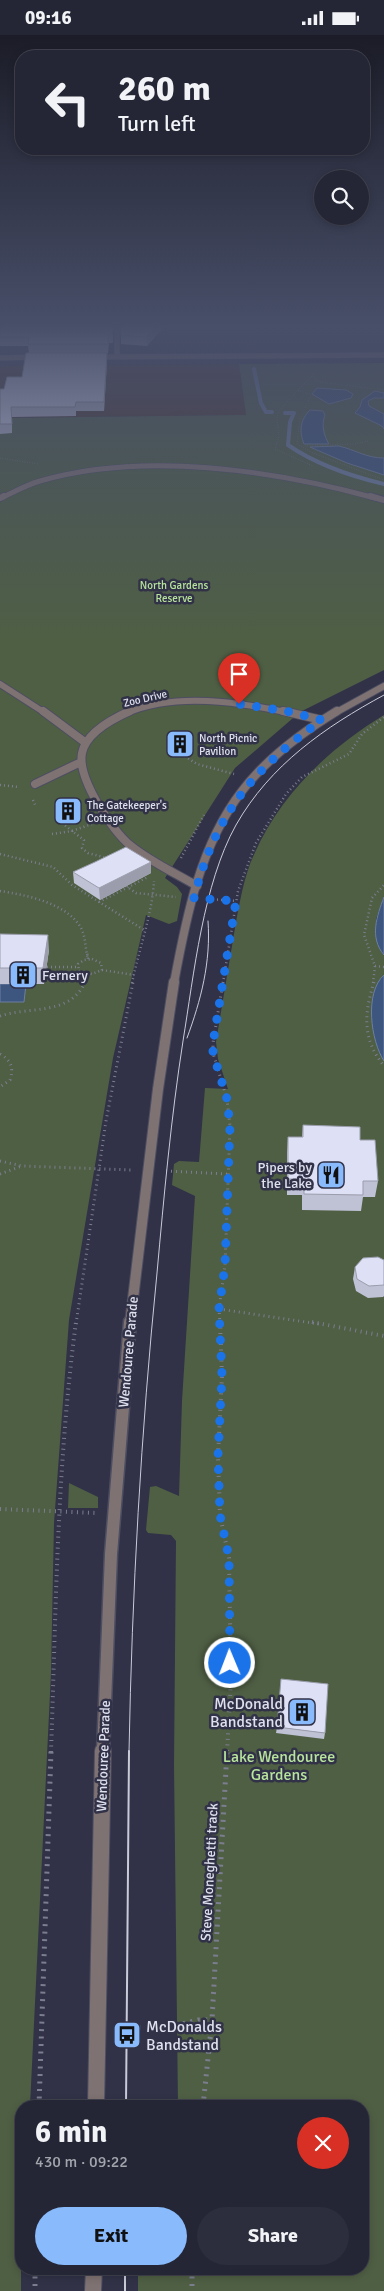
<!DOCTYPE html>
<meta charset="utf-8">
<style>
:root{--surface:#252635;--page:#2d2e3d;--text:#f1f3f6;--muted:#a3a5ad;--line:#424350;--accent:#88bafc}
body{margin:0;font-family:Signika,sans-serif;background:var(--page);color:var(--text);height:100vh;display:flex;flex-direction:column;font-size:19px;white-space:nowrap}
*{box-sizing:border-box;margin:0}
p{font-size:16px;color:var(--muted)}
.icon{flex:none;width:28px;height:28px;fill:none;stroke:currentColor;stroke-width:2;stroke-linecap:round;stroke-linejoin:round}
.map{position:relative;flex:1;overflow:hidden}
.details{position:absolute;left:15px;top:2065px;width:354px;height:175px;display:flex;flex-direction:column;background:var(--surface);border-radius:20px;box-shadow:0 2px 8px #0003,0 0 0 1px var(--line)}
.details>*{flex:none}
.banner{position:absolute;left:15px;top:15px;width:355px;height:105px;border-radius:20px;box-shadow:0 2px 8px #0003,0 0 0 1px var(--line);background:#252635;color:var(--text);overflow:hidden}
.tools{position:absolute;left:314px;top:135px;display:grid;gap:10px}
.tools a{display:grid;place-items:center;width:55px;height:55px;border-radius:50%;background:var(--surface);box-shadow:0 2px 8px #0003,0 0 0 1px var(--line);font-size:25px}
.pin{position:absolute;display:grid;place-items:center;width:42px;height:42px;color:#fff;margin:-51px -21px;border-radius:50% 50% 50% 0;rotate:-45deg;box-shadow:0 0 5px #0007}
.pin .icon{rotate:45deg}
.me{position:absolute;width:55px;margin:-28px;rotate:359deg;stroke-linejoin:round;filter:drop-shadow(0 0 4px #0008)}
.turn{display:flex;align-items:center;gap:18px;height:105px;padding:0 20px;font-size:22px}
.turn .icon{width:65px;height:65px;stroke-width:2.5}
.turn b{display:block;font-size:35px;line-height:42px}
.round{display:grid;place-items:center;flex:none;width:52px;height:52px;border-radius:26px;background:var(--page)}
.head{display:flex;align-items:center;justify-content:space-between;height:85px;padding:0 20px}
h1{font-size:30px;font-weight:700;line-height:38px}
.action{display:flex;gap:10px;margin-top:auto;padding:10px 20px}
.action a{flex:1;height:58px;border-radius:30px;background:var(--accent);color:#111;font-size:20px;font-weight:700;line-height:58px;text-align:center}
.action a+a{background:var(--page);color:var(--text)}
.status{display:flex;justify-content:space-between;align-items:center;height:35px;padding:0 25px;background:var(--surface);direction:ltr}
.status svg{height:14px;fill:currentColor}
.map>svg:first-child{display:block}
</style>
<div class="status"><b>09:16</b><svg viewBox="0 0 49 12"><path d="M0 12V9h3v3zM5 12V6h3v6zM10 12V3h3v9zM15 12V0h3v12zM26 1h20v11H26zM47 4h2v5h-2z"/></svg></div>
<div class="map">
<svg width="384" height="2256" viewBox="0 0 384 2256">
<rect width="100%" height="100%" fill="#313247"/>
<!-- commercial -->
<path fill="#4a3730" d="M239 329 246 380 0 383V331Z"/>
<!-- green -->
<path fill="#4f5f44" d="M384 328V635L300 677 235 733 165 843 177 852 182 859 177 886 169 889 146 880 113 1023 69 1285 54 1488 51 1638 30 2071H21V2256H0V383L246 380 239 329Z
M384 680V862L376 884 382 918 384 920V2256H138V2234H362V2071H178L174 1730 176 1506 171 1500 148 1498 146 1495 150 1452 156 1451 179 1461 182 1366 195 1161 172 1150 174 1129 179 1126 199 1127 205 1053 228 1054 218 1024 216 1007C222 971 228 935 234 899 238 876 242 851 250 829 276 764 325 716 384 680Z
M69 1448 98 1462V1473H68Z"/>
<!-- water -->
<path fill="#3c5680" stroke="#6d7fa1" d="M317 353 346 355 353 359 351 363 329 369 312 359Z
M375 356 384 358V363H374L368 366 369 371 384 379V394L382 391 355 378 360 372 362 365Z
M310 375 323 376 325 380C321 390 324 401 329 409H304C299 396 300 385 310 375Z
M339 411C356 415 366 423 384 423V440L347 428 310 412Z
M384 862V920C369 902 377 881 384 862Z
M384 940V1026C371 1006 364 958 384 940Z
M0 949H26L24 967H0Z"/>
<g fill="none" stroke-linecap="round" stroke-linejoin="round">
<!-- stream -->
<path stroke="#6d7fa1" stroke-width="4" d="M254 334 261 368 266 377H272
M285 378H294L290 387 288 410C317 430 350 441 384 449"/>
<defs>
<path id="service-far2" d="M1 463C14 457 26 450 40 446 144 416 272 435 375 463"/>
<path id="service-far1" d="M370 461 384 465
M0 463 4 461
M0 649 45 678
M127 678C176 657 239 667 290 678"/>
<path id="service" d="M43 676 86 708
M130 676C112 684 86 698 82 718 77 743 112 796 131 811 151 827 175 838 197 851
M283 676 322 685
M35 749 81 727"/>
<path id="minor" d="M117 296V322
M95 322 384 320
M0 323 38 322"/>
<path id="tertiary-far4" d="M335 678 384 651"/>
<path id="tertiary-far3" d="M174 948C186 883 200 810 242 756 267 723 301 698 337 676"/>
<path id="tertiary-far2" d="M130 1289 158 1054 174 947"/>
<path id="tertiary-far1" d="M103 1717 111 1519 130 1287"/>
<path id="tertiary" d="M96 2071 103 1716
M93 2256 94 2234"/>
</defs>
<!-- service-far2 casing -->
<use href="#service-far2" stroke="#4d4e62" stroke-width="6"/>
<!-- service-far1 casing -->
<use href="#service-far1" stroke="#4d4e62" stroke-width="8"/>
<!-- service casing -->
<use href="#service" stroke="#4d4e62" stroke-width="10"/>
<!-- minor casing -->
<use href="#minor" stroke="#4d4e62" stroke-width="6"/>
<!-- tertiary-far4 casing -->
<use href="#tertiary-far4" stroke="#4d4e62" stroke-width="8"/>
<!-- tertiary-far3 casing -->
<use href="#tertiary-far3" stroke="#4d4e62" stroke-width="10"/>
<!-- tertiary-far2 casing -->
<use href="#tertiary-far2" stroke="#4d4e62" stroke-width="12"/>
<!-- tertiary-far1 casing -->
<use href="#tertiary-far1" stroke="#4d4e62" stroke-width="15"/>
<!-- tertiary casing -->
<use href="#tertiary" stroke="#4d4e62" stroke-width="18"/>
<!-- path-far4 -->
<path stroke="#7c7d8f" stroke-width="1" stroke-dasharray="0.5 2" stroke-linecap="butt" d="M316 335 312 341 319 347 384 355
M312 341 298 355 311 360 300 383 297 409 313 418 384 445
M298 355 279 376 277 383 279 401 275 414 313 431
M305 411 354 409 368 406
M0 423 39 429"/>
<!-- path-far3 -->
<path stroke="#7c7d8f" stroke-width="2.5" stroke-dasharray="1 3" stroke-linecap="butt" d="M178 717 197 729 234 739
M0 750 19 752
M33 765 36 772
M92 789 72 796 84 805 82 813 88 818 107 823
M52 799 72 796 62 788
M0 819 53 832 72 850 144 895
M181 823 204 780
M126 851 136 858 176 862
M0 856C26 860 67 868 81 893 86 902 85 914 88 924L87 916
M209 864 236 866
M99 867 148 842
M92 924 101 928 102 935 92 939 79 936 78 929 84 925Z
M375 931 384 932
M47 932H77
M102 935 134 940
M84 948 88 939
M132 948C139 914 152 880 154 846
M223 948 238 856 256 808 286 759 302 742 349 719 362 699 384 682
M373 948 375 931 364 900 372 863 384 850"/>
<!-- path-far2 -->
<path stroke="#7c7d8f" stroke-width="3" stroke-dasharray="1 4" stroke-linecap="butt" d="M374 947C364 979 362 1004 384 1031
M0 981C30 971 70 981 85 947
M0 1019C11 1025 14 1033 10 1045L0 1052
M0 1126 22 1131 132 1135
M166 1136 228 1139
M0 1139 22 1131
M219 1274 319 1289
M76 1289 106 1086 133 947
M220 1289 219 1274 225 1231 230 1091 227 1064 213 1018V1008L223 947"/>
<!-- path-far1 -->
<path stroke="#7c7d8f" stroke-width="4" stroke-dasharray="1 4.5" stroke-linecap="butt" d="M220 1287 222 1341 218 1421 220 1480 229 1523 231 1645 227 1717
M312 1287 384 1301
M0 1474 97 1478
M51 1717C56 1574 57 1429 76 1287"/>
<!-- path -->
<path stroke="#7c7d8f" stroke-width="5" stroke-dasharray="2 5.5" stroke-linecap="butt" d="M116 1994 173 1991 198 1985H212
M39 2071 51 1716
M203 2071 212 1985 227 1716
M35 2234V2256
M192 2234V2256"/>
<!-- service-far2 -->
<use href="#service-far2" stroke="#7f7273" stroke-width="5"/>
<!-- service-far1 -->
<use href="#service-far1" stroke="#7f7273" stroke-width="6"/>
<!-- service -->
<use href="#service" stroke="#7f7273" stroke-width="8"/>
<!-- minor -->
<use href="#minor" stroke="#7f7273" stroke-width="5"/>
<!-- tertiary-far4 -->
<use href="#tertiary-far4" stroke="#7f7273" stroke-width="6"/>
<!-- tertiary-far3 -->
<use href="#tertiary-far3" stroke="#7f7273" stroke-width="8"/>
<!-- tertiary-far2 -->
<use href="#tertiary-far2" stroke="#7f7273" stroke-width="10"/>
<!-- tertiary-far1 -->
<use href="#tertiary-far1" stroke="#7f7273" stroke-width="12"/>
<!-- tertiary -->
<use href="#tertiary" stroke="#7f7273" stroke-width="16"/>
<!-- tram-far1 -->
<path stroke="#cacbd9" stroke-width="1" d="M187 1003C201 965 211 927 208 886
M129 1717C132 1557 141 1398 157 1238 164 1161 171 1083 183 1006 194 939 203 849 236 790 270 730 325 692 384 660"/>
<!-- tram -->
<path stroke="#cacbd9" stroke-width="2" d="M126 2071 129 1716
M125 2234V2256"/>
</g>
<!-- wall -->
<path fill="#bfc1d4" d="M0 291H164L147 311 121 309V294L115 292 113 296V308H109L108 318H29L28 311H0Z
M107 318V327L104 376H76V381L12 382V398L0 399V354H4L22 342Z
M151 827V838L100 865 74 848 73 837Z
M0 899 49 915 44 949H0Z
M303 1090 360 1105 378 1146 375 1162H363L361 1176 302 1175V1160H287V1118L288 1102H302Z
M384 1225V1261L383 1262 368 1263 356 1256 353 1244 355 1232Z
M277 1692 325 1698 324 1704 276 1698Z"/>
<!-- shaded-wall -->
<path fill="#9b9dac" d="M112 291H115V292L113 296V308Z
M156 291H164L147 311 146 302Z
M107 318V327L104 376V367Z
M151 827V838L100 865 99 853Z
M48 900 49 915 44 949 43 933Z"/>
<!-- building -->
<path fill="#dee0f6" stroke="#9b9dac" d="M0 291H112V299H108V309H28L29 302H0Z
M121 291H156L146 302 121 300Z
M26 318H107L104 367H76L75 372H11L12 389H0V354H4L7 342H22Z
M126 812 151 827 99 853 73 837 95 827Z
M0 899 48 900 43 933H0Z
M303 1090 360 1092V1105H375L378 1146H363V1160L304 1159V1144H288V1102H303Z
M378 1222 384 1225V1250L369 1251 357 1244 355 1232 363 1223Z
M281 1644 328 1649 325 1698 277 1692Z"/>
<!-- sky -->
<linearGradient id="sky" x2="0" y2="1"><stop stop-color="#1b1c27"/><stop offset="0.48" stop-color="#484f69"/><stop offset="1" stop-color="#484f69" stop-opacity="0"/></linearGradient>
<rect width="384" height="607" fill="url(#sky)"/>
<g fill="none" stroke-linecap="round" stroke-linejoin="round">
<!-- route -->
<path stroke="#1a73e8" stroke-width="9" stroke-dasharray="0 16.2" d="M230 1628 229 1523 220 1480 218 1421 222 1341 219 1274 225 1230 230 1091 227 1064 213 1018V1008L236 866 194 863C215 779 253 734 322 685L286 676 239 669"/>
</g>
<!-- icons -->
<defs>
<symbol id="building-square" viewBox="-11 -11 22 22"><rect x="-9" y="-9" width="18" height="18" rx="4" fill="#88bafc" stroke="#313247"/><path d="M-4-6H4V6H1V3H-1V6H-4ZM-2.5-4.3h1.7v1.8h-1.7ZM.8-4.3h1.7v1.8H.8ZM-2.5-1h1.7V.8h-1.7ZM.8-1h1.7V.8H.8Z" fill="#111"/></symbol>
<symbol id="restaurant-square" viewBox="-11 -11 22 22"><rect x="-9" y="-9" width="18" height="18" rx="4" fill="#88bafc" stroke="#313247"/><path d="M-5-6h1v4h1v-4h1v4h1v-4h1v5L-1.5 .5V6h-2V.5L-5-1ZM5-6V6H3V1.5H1.5Q1.5-4 5-6Z" fill="#111"/></symbol>
<symbol id="bus-square" viewBox="-11 -11 22 22"><rect x="-9" y="-9" width="18" height="18" rx="4" fill="#88bafc" stroke="#313247"/><path d="M-5-6H5V4H4V6H2V4H-2V6H-4V4H-5ZM-3.5-4V0h7V-4ZM-3.5 1.2v1.5H-2V1.2ZM2 1.2v1.5H3.5V1.2Z" fill="#111"/></symbol>
</defs>
<g fill-rule="evenodd">
<use href="#building-square" x="164" y="693" width="32" height="32"/>
<use href="#building-square" x="52" y="760" width="32" height="32"/>
<use href="#building-square" x="7" y="924" width="32" height="32"/>
<use href="#restaurant-square" x="315" y="1124" width="32" height="32"/>
<use href="#building-square" x="286" y="1661" width="32" height="32"/>
<use href="#bus-square" x="111" y="1984" width="32" height="32"/>
</g>
<g text-anchor="middle" stroke-width="5" stroke-linejoin="round" paint-order="stroke">
<!-- far-park labels -->
<g font-size="11" fill="#b8e49c" stroke="#313247">
<text x="174" y="554">North Gardens<tspan x="174" dy="13">Reserve</tspan></text>
</g>
<!-- far-street labels -->
<g font-size="11" fill="#dfe0ee" stroke="#313247">
<text transform="translate(145 663) rotate(-13)" y="4">Zoo Drive</text>
</g>
<!-- far-poi labels -->
<g font-size="11" fill="#dfe0ee" stroke="#313247" text-anchor="start">
<text x="199" y="707">North Picnic<tspan x="199" dy="13">Pavilion</tspan></text>
<text x="87" y="774">The Gatekeeper's<tspan x="87" dy="13">Cottage</tspan></text>
</g>
<!-- poi labels -->
<g font-size="14" fill="#dfe0ee" stroke="#313247" text-anchor="start">
<text x="42" y="945">Fernery</text>
<text x="312" y="1137" text-anchor="end">Pipers by<tspan x="312" dy="16">the Lake</tspan></text>
</g>
<!-- street labels -->
<g font-size="14" fill="#dfe0ee" stroke="#313247">
<text transform="translate(128 1317) rotate(-85)" y="5">Wendouree Parade</text>
<text transform="translate(103 1721) rotate(-88)" y="5">Wendouree Parade</text>
<text transform="translate(209 1837) rotate(-87)" y="5">Steve Moneghetti track</text>
</g>
<!-- near-poi labels -->
<g font-size="16" fill="#dfe0ee" stroke="#313247" text-anchor="end">
<text x="283" y="1674">McDonald<tspan x="283" dy="18">Bandstand</tspan></text>
<text x="146" y="1997" text-anchor="start">McDonalds<tspan x="146" dy="18">Bandstand</tspan></text>
</g>
<!-- near-park labels -->
<g font-size="16" fill="#b8e49c" stroke="#313247">
<text x="279" y="1727">Lake Wendouree<tspan x="279" dy="18">Gardens</tspan></text>
</g>
</g>
</svg>
<div class="tools">
<a><svg class="icon" aria-label="search" viewBox="0 0 24 24"><circle cx="10" cy="10" r="6"/><path d="M15 15l6 6"/></svg></a>
</div>
<div class="pin" style="left:239px;top:669px;background:#d93025"><svg class="icon" aria-label="arrive" viewBox="0 0 24 24"><path d="M6 21V4h12l-3 4 3 4H6"/></svg></div>
<svg class="me" style="left:230px;top:1628px" viewBox="-20 -20 40 40"><circle r="17" fill="#1a73e8" stroke="#fff" stroke-width="3"/><path d="M0-11L8 9 0 5-8 9z" fill="#fff"/></svg>
<div class="banner">
<div class="turn"><svg class="icon" aria-label="left" viewBox="0 0 24 24"><path d="M17 20v-9H6M10 6l-5 5 5 5"/></svg><div><b>260 m</b>Turn left</div></div>
</div>
<section class="details">
<div class="head"><div><h1>6 min</h1><p>430 m · 09:22</p></div><a class="round" style="background:#d93025;color:#fff"><svg class="icon" aria-label="close" viewBox="0 0 24 24"><path d="M6 6l12 12M18 6L6 18"/></svg></a></div>
<div class="action"><a>Exit</a><a>Share</a></div>
</section>
</div>
